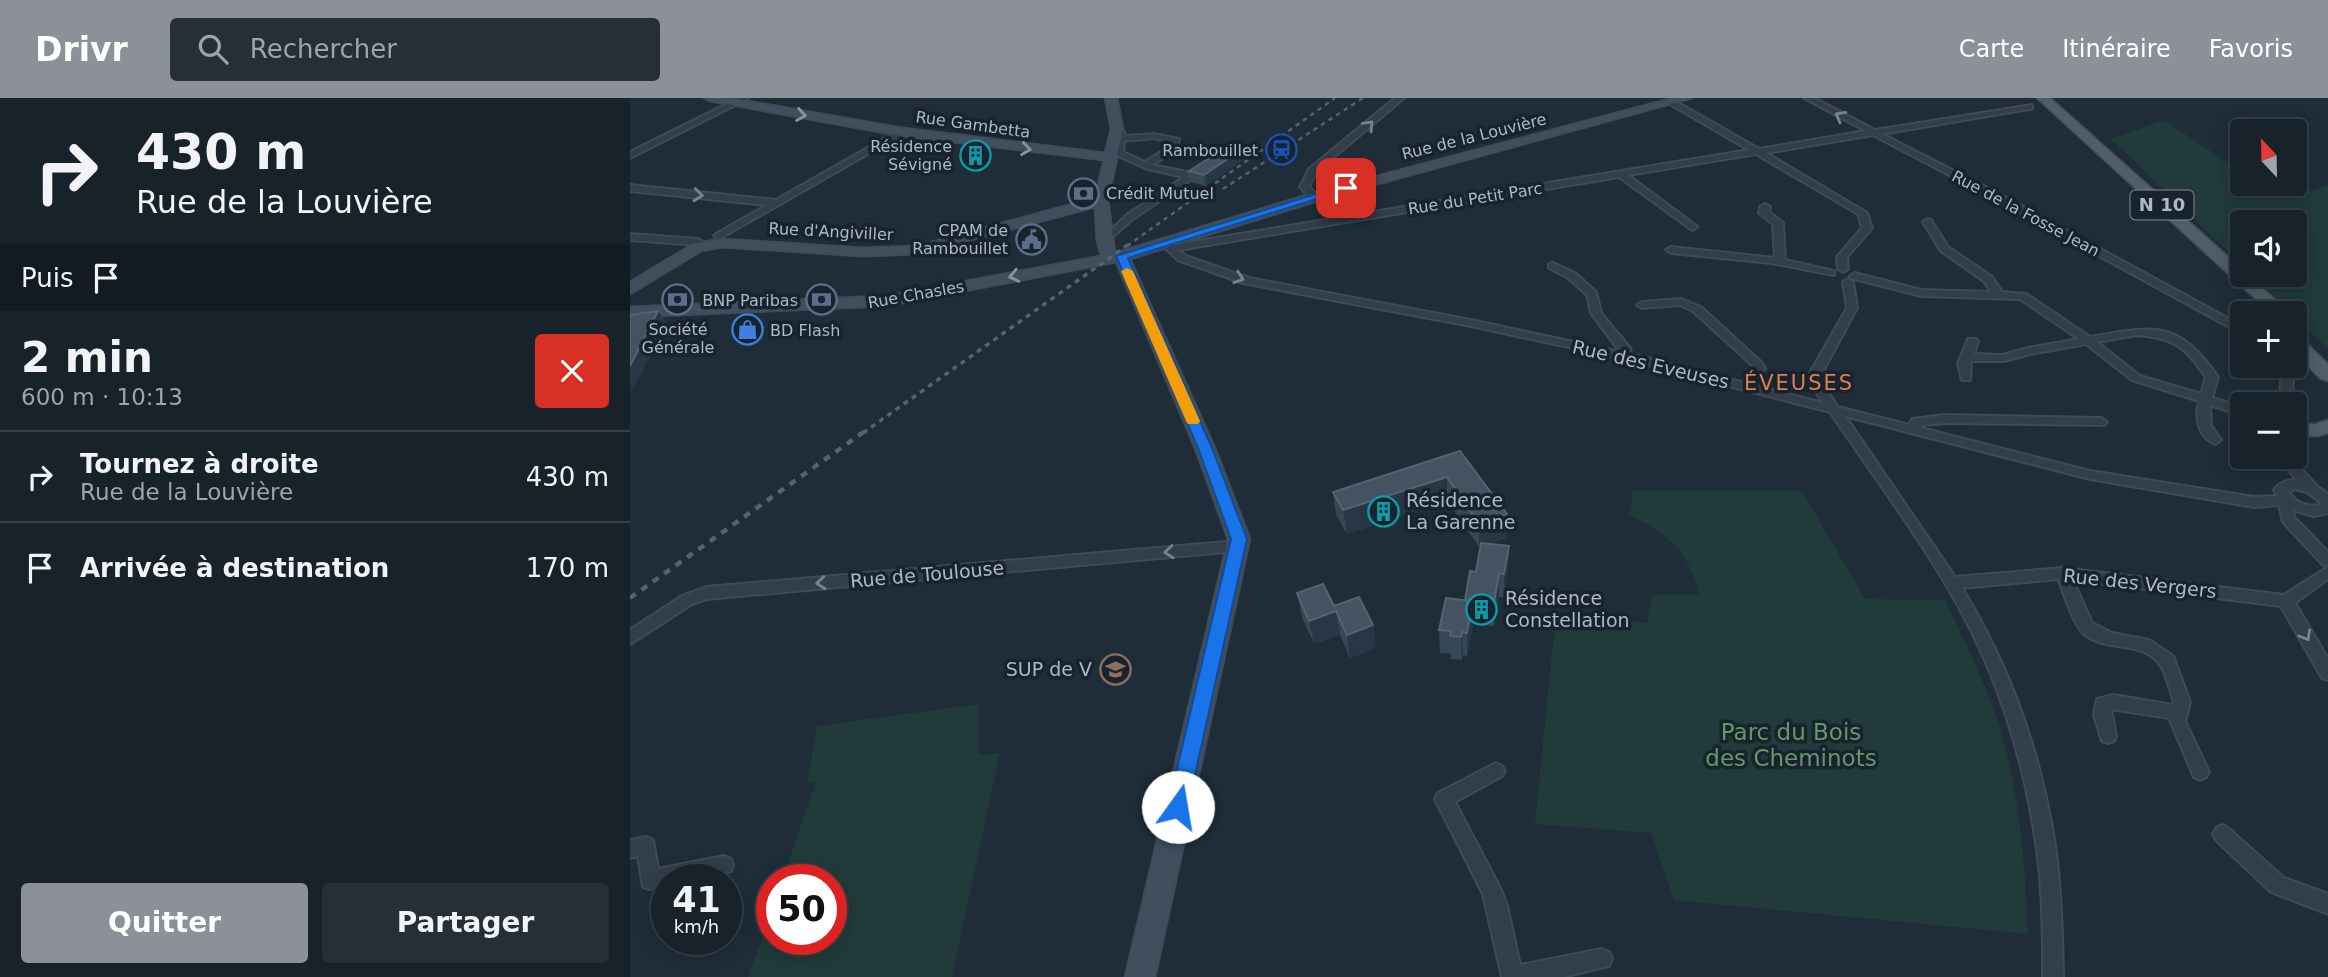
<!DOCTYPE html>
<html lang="fr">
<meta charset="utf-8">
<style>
:root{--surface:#17222b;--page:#242f37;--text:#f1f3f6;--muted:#9ea4a9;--line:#363f47;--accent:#8c9099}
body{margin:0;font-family:"DejaVu Sans",sans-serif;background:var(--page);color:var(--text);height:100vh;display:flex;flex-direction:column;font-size:26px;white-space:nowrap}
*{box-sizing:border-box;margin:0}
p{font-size:23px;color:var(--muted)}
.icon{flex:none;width:38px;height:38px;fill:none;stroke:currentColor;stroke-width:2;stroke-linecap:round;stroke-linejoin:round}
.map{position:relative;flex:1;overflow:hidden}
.side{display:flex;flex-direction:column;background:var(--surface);width:630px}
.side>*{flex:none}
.top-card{background:#17222b;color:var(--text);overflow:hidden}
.needle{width:46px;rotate:338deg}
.buttons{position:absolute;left:1600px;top:21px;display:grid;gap:14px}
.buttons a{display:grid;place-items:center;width:77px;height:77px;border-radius:7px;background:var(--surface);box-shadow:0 4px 18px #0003,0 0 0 2px var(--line);font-size:35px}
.speed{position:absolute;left:21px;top:766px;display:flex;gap:14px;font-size:35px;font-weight:700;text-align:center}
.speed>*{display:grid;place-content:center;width:91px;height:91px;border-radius:50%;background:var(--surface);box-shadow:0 4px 18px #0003,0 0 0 2px var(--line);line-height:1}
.speed small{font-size:18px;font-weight:400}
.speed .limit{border:10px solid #d22;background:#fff;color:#111}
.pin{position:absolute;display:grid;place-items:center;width:60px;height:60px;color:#fff;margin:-30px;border-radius:14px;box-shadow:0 4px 10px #0006}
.me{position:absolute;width:77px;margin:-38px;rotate:13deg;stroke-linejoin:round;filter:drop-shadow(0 0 5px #0008)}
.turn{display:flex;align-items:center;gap:24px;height:147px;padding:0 21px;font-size:32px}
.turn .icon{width:91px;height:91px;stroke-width:2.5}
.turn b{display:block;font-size:49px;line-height:60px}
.then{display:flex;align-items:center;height:66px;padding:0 21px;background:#0003;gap:14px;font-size:26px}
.round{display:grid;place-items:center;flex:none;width:74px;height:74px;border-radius:7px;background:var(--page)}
.headline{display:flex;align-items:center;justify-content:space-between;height:119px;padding:0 21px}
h1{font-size:42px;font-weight:600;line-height:52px}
.button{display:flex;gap:14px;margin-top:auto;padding:14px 21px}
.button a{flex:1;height:80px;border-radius:7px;background:var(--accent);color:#fff;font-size:28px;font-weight:600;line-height:80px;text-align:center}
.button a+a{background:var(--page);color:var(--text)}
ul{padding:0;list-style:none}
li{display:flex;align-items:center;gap:21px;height:91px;padding:0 21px;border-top:2px solid var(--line)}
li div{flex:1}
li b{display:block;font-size:26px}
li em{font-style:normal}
header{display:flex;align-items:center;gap:42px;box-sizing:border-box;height:98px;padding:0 35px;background:var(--accent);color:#fff}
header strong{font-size:33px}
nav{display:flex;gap:38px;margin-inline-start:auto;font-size:24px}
.search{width:490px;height:63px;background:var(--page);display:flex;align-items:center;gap:18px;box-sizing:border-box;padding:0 24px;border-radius:7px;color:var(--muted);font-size:26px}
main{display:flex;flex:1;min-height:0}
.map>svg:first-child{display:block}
</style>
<header>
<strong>Drivr</strong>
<div class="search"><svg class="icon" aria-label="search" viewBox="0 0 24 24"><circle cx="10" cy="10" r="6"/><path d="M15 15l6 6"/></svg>Rechercher</div>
<nav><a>Carte</a><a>Itinéraire</a><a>Favoris</a></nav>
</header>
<main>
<section class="side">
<div class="top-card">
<div class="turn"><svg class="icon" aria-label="right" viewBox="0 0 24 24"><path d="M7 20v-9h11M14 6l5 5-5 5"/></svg><div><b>430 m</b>Rue de la Louvière</div></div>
<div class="then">Puis<svg class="icon" aria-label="arrive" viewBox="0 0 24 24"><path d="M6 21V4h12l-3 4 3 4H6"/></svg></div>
</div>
<div class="headline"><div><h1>2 min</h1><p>600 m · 10:13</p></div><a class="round" style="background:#d93025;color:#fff"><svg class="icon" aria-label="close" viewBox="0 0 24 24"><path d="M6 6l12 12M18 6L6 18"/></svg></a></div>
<ul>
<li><svg class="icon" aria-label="right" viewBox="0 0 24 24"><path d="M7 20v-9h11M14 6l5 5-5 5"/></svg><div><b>Tournez à droite</b><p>Rue de la Louvière</p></div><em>430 m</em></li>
<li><svg class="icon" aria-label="arrive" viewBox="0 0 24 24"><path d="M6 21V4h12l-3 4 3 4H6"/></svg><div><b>Arrivée à destination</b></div><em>170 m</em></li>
</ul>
<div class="button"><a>Quitter</a><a>Partager</a></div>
</section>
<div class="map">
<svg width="1698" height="879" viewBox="0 0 1698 879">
<rect width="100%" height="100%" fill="#1f2d39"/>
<!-- green -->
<path fill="#213a3a" d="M1534 22 1612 74V86H1629V95L1641 102 1698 88V251L1622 177H1664V124H1612V167L1481 41Z
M1003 393H1172L1235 501 1315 502C1335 544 1356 586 1370 630 1390 696 1395 767 1398 836L1044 802 1021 735 905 726 926 515 1017 525 1022 497H1069C1058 451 1039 438 999 416Z
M349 606V657L370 655 322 879H118L142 812V842H201V782H152L186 684H177L187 628Z"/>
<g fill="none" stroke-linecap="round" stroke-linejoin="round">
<defs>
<path id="minor" d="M109 0H119L0 60V54Z
M765 0H774L686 74 679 89 689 99 681 101 670 89 679 71Z
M1174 0H1184L1245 32 1402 7V11H1399L1252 36 1373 98 1612 228V236L1367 102 1243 37 1136 55 1237 115 1242 130 1217 159 1218 171 1213 174 1208 171 1207 159 1232 130 1228 116 1126 56 998 77 1065 127 1067 129 1062 132 989 79 548 152 556 158 619 180 841 222 990 254 961 215 957 197 937 179 919 170V166L923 165 945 175 966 194 971 215 1000 250 1001 256 1115 285 1123 268 1063 213 1050 207 1012 210 1007 207 1012 204 1051 201 1071 209 1132 265 1135 270 1126 288 1193 305 1179 284 1180 275 1217 210 1213 184 1218 181 1223 184 1227 210 1192 275 1191 284 1208 309 1279 327 1282 321 1315 317 1471 320 1477 324 1475 327 1315 325 1291 327V330L1460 373 1624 399 1647 398 1644 392C1648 385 1660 381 1667 382L1648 360 1660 359 1688 389 1698 396V415L1684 418 1663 412 1664 419 1698 454V468L1693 467 1653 424 1649 407 1624 409 1460 381 1215 318 1325 479 1433 470 1654 497 1698 469V481L1665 505 1698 561V582L1692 580 1651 508 1443 482 1462 525 1482 535 1519 542 1543 558 1560 604 1555 623 1579 674 1576 679 1570 682 1564 679 1539 620 1481 611 1486 638 1484 643 1478 645 1472 643 1464 617 1467 601 1484 597 1543 607 1544 604C1540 593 1537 578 1531 568 1514 541 1474 555 1453 535 1443 525 1434 495 1428 481L1332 490C1376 562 1407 645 1422 729 1431 779 1432 829 1433 879H1413C1413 856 1413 833 1412 810 1409 731 1389 644 1359 572 1321 479 1256 397 1200 314L994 261 841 228 613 185 548 162 531 146 536 143 543 147 1119 52 1040 6V2H1043L1129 51 1236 33ZM1665 391 1677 394 1690 404V407C1677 409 1666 405 1659 394Z
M487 29 494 33 495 38 524 36 549 41 546 52 522 67 557 74 560 82 503 121 474 146 469 143 471 141 497 117 551 81 550 78 517 71 486 57V43L479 41 487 38 483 31ZM524 40 541 44 539 49 515 64 493 54 494 43Z
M269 32 276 34 89 141 84 138 86 136 137 107 0 93V87L146 102Z
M1135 106 1140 109 1139 114 1153 125 1155 162 1204 173V177L1141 165 1041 155 1036 152 1041 149 1145 160 1143 126 1129 115 1130 109Z
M1298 121 1301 122 1318 149 1362 179 1372 194 1396 196 1460 239C1525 228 1547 221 1588 279L1582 300 1612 309V317L1580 307 1581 328 1591 342 1585 346C1568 339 1565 320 1569 303L1502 282 1456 246 1400 256 1374 263H1341L1340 282H1332L1328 266 1338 241H1346L1348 243 1344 256 1373 257 1398 250 1449 241 1390 201 1291 198 1221 180 1220 178 1225 175 1291 192 1361 194 1354 183 1311 153 1293 124ZM1507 237C1545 240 1555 249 1576 279L1571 296 1510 278 1467 244Z
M0 136 68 141 73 144 68 147 0 142Z
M1642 268H1654L1663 282 1662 306H1650L1651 282Z
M607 443 614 448 607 453 77 501 62 506 0 546V532L52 498 76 489Z
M866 665 872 668 875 673 872 678 825 704 871 792 877 808 890 867 972 851 979 854 982 861 979 868 933 879H872L853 796 805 701 808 695Z
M1592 727 1598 730 1654 780 1698 796V816L1641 794 1586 742 1583 736 1586 730Z
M16 739 23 742 28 771 94 758 101 761 103 767 101 773C80 782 58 782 37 782V788L20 791 13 789 8 758 0 760V742Z"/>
<path id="secondary" d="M74 0H100L272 30 475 55 481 31 475 0H487L493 31 478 103 485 155 690 93 1043 0H1062L700 99 500 161 585 350 620 441 525 879H495L598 441 565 350 486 164 256 208 0 219V209L256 198 471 158 467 143 465 109 287 156 233 158 92 149 71 153 0 196V184L63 146 91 141 233 150 287 148 465 100 474 62 272 38 80 3Z"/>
<path id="primary" d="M1407 0H1420L1612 171V177H1618L1660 215H1641Z
M1664 238 1670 239 1698 266V283L1691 281 1664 254Z
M1698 322V335L1688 338H1664V326H1686Z"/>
</defs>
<!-- minor casing -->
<use href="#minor" stroke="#3f4a56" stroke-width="4"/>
<!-- secondary casing -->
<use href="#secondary" stroke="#3f4a56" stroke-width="3"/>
<!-- primary casing -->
<use href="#primary" stroke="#3f4a56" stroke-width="3"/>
<!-- minor -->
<use href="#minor" fill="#323e4a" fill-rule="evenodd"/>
<!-- secondary -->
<use href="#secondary" fill="#404e5d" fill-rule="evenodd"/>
<!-- primary -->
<use href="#primary" fill="#505d6a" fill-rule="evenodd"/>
<!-- rail-far2 -->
<path stroke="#546371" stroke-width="2.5" stroke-dasharray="4.5 4.5" stroke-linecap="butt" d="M593 91 733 0
M497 148 705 0"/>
<!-- rail-far1 -->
<path stroke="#546371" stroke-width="3.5" stroke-dasharray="5 5" stroke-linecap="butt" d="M233 335 499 146"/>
<!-- rail -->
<path stroke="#546371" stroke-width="4.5" stroke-dasharray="7 7" stroke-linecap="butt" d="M0 500 235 333"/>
</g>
<!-- wall -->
<path fill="#364756" d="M615 49 617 59 576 88 562 84 559 73Z
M830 353 876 440 858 446 879 448 878 472 874 499H869L864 528 843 526 837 558 833 557 832 562 821 561V556L810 555 809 532 835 502 846 474 851 449H849L817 402 717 436 706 417 703 394Z
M667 495 704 508 746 550 720 560 710 537 684 546 672 519Z"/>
<!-- shaded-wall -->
<path fill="#273746" d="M615 49 617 59 576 88 574 77Z
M28 213 37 225 3 292 0 293V268Z
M817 379V402L717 436 713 412Z
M877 416 876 440 849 449V426Z
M879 448 878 472 874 499V476Z
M869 475V499L864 528V505Z
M843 503V526L837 558V535Z
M706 513 710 537 684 546 679 523Z
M743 527 746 550 720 560 717 537Z
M832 534 833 557 832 562 831 539Z"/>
<!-- building -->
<path fill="#435362" stroke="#536372" stroke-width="2" d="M601 46 615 49 574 77 559 73Z
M28 213 0 268V217Z
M830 353 877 416 849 426 817 379 713 412 703 394Z
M851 445 879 448 874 476 869 475 864 505 835 502 840 473 846 474Z
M693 486 704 508 729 499 743 527 717 537 706 513 679 523 667 495Z
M816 500 843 503 837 535 832 534 831 539 820 538 821 533 809 532Z"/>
<!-- one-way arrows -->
<defs><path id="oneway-chevron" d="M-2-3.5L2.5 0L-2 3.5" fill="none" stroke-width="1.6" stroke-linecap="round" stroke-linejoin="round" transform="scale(1.75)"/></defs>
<g stroke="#8794a1">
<use href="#oneway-chevron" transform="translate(171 17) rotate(10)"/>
<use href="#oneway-chevron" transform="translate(396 51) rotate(8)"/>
<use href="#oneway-chevron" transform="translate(384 178) rotate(168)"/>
</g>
<g stroke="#76828e">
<use href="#oneway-chevron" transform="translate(1210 18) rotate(-151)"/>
<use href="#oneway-chevron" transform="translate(739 27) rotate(-46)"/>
<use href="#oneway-chevron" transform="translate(68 97) rotate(6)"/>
<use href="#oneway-chevron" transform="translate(609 180) rotate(19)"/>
<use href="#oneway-chevron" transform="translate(539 454) rotate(175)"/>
<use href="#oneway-chevron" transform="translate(191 485) rotate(175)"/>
<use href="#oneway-chevron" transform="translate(1676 538) rotate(60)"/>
</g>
<!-- route -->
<path fill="#1a73e8" stroke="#114b97" stroke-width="2" d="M712 88 721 90 498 160 582 350 617 441 558 709 555 716 548 718 541 716 538 709 601 441 568 350 486 158Z"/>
<!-- slow -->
<path fill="#f59e0b" d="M497 170 503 173 570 323 568 326H558L556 323 491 173Z"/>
<!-- icons -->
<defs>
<symbol id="station-ring" viewBox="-11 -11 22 22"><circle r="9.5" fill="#18232e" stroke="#1a4fb4" stroke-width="1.5"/><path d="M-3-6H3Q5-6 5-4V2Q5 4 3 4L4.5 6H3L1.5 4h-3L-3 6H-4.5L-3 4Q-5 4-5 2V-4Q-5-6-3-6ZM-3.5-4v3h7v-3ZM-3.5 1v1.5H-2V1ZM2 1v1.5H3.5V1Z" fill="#1a4fb4"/></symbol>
<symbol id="building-ring" viewBox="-11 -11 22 22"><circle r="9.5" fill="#18232e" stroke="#0f9aa8" stroke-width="1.5"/><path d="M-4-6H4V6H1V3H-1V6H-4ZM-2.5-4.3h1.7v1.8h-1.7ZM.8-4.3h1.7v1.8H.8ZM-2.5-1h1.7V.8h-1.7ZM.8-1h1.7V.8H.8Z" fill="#0f9aa8"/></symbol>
<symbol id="bank-ring" viewBox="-11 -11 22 22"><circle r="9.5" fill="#18232e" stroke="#5c6f8a" stroke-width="1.5"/><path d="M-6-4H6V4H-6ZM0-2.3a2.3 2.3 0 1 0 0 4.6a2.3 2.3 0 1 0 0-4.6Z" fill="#5c6f8a"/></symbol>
<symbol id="civic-ring" viewBox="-11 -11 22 22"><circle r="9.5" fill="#18232e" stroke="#5c6f8a" stroke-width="1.5"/><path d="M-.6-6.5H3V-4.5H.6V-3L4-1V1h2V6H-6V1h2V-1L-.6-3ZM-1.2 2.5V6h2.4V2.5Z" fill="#5c6f8a"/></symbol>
<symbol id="shop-ring" viewBox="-11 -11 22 22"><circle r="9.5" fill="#18232e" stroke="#3f7fe0" stroke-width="1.5"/><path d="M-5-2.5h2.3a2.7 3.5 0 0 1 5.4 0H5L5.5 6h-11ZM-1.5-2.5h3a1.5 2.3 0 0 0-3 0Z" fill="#3f7fe0"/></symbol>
<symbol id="university-ring" viewBox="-11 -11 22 22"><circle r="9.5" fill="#18232e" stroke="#8d6e63" stroke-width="1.5"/><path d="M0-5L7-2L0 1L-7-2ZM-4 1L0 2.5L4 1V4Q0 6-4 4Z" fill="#8d6e63"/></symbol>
</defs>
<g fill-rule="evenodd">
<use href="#station-ring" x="634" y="34" width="35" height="35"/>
<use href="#building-ring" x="328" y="40" width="35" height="35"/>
<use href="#bank-ring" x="436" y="78" width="35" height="35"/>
<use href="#civic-ring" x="384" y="124" width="35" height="35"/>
<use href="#bank-ring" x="30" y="184" width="35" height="35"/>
<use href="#bank-ring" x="174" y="184" width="35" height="35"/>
<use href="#shop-ring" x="100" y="214" width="35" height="35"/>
<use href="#building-ring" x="736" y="396" width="35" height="35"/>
<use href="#building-ring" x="834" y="494" width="35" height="35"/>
<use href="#university-ring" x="468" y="554" width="35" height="35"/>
</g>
<g text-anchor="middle" stroke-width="7" stroke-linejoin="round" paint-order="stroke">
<!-- far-street labels -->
<g font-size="16" fill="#adb9c6" stroke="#18232e">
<text transform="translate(343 26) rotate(8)" y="6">Rue Gambetta</text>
<text transform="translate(844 38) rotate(-14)" y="6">Rue de la Louvière</text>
<text transform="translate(845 100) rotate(-9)" y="6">Rue du Petit Parc</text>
<text transform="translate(1396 115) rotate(28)" y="6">Rue de la Fosse Jean</text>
<text transform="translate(201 133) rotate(3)" y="6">Rue d'Angiviller</text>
<text transform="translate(286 196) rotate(-10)" y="6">Rue Chasles</text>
</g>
<!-- far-poi labels -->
<g font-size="16" fill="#adb9c6" stroke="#18232e" text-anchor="end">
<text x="322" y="54">Résidence<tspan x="322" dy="18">Sévigné</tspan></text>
<text x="628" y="58">Rambouillet</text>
<text x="476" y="101" text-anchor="start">Crédit Mutuel</text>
<text x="378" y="138">CPAM de<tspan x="378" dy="18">Rambouillet</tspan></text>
<text x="168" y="208">BNP Paribas</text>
<text x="48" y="237" text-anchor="middle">Société<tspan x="48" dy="18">Générale</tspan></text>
<text x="140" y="238" text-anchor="start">BD Flash</text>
</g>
<!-- shield labels -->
<rect fill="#18232e" stroke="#808c98" stroke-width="2" x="1500.5" y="92.5" width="63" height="29" rx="5"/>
<g font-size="18" font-weight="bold" fill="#adb9c6">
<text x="1532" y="113">N 10</text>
</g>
<!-- street labels -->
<g font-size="19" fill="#adb9c6" stroke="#18232e">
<text transform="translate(1021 266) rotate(13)" y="7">Rue des Eveuses</text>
<text transform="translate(297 476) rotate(-5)" y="7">Rue de Toulouse</text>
<text transform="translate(1510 485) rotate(6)" y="7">Rue des Vergers</text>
</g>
<!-- poi labels -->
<g font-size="19" fill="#adb9c6" stroke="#18232e" text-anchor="start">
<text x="776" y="409">Résidence<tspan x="776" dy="22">La Garenne</tspan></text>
<text x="875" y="507">Résidence<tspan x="875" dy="22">Constellation</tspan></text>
<text x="462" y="578" text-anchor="end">SUP de V</text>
</g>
<!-- neighbourhood labels -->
<g font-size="21" letter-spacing="2" fill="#dc8152" stroke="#18232e">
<text x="1169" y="292">ÉVEUSES</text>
</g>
<!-- near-park labels -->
<g font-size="23" fill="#62996a" stroke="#18232e">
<text x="1161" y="642">Parc du Bois<tspan x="1161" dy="26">des Cheminots</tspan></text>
</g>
</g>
</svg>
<div class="buttons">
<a><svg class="needle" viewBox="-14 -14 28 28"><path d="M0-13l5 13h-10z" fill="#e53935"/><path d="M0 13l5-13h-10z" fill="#9ea4a9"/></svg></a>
<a><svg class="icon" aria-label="sound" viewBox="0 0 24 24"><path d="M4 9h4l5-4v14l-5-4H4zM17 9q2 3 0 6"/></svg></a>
<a>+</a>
<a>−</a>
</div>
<div class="speed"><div>41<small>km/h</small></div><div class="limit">50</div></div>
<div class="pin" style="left:716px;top:90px;background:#d93025"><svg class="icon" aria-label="arrive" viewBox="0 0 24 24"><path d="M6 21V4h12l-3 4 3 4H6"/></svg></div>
<svg class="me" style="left:548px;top:709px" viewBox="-20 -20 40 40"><circle r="19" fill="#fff"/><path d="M0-13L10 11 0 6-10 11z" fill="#1a73e8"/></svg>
</div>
</main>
